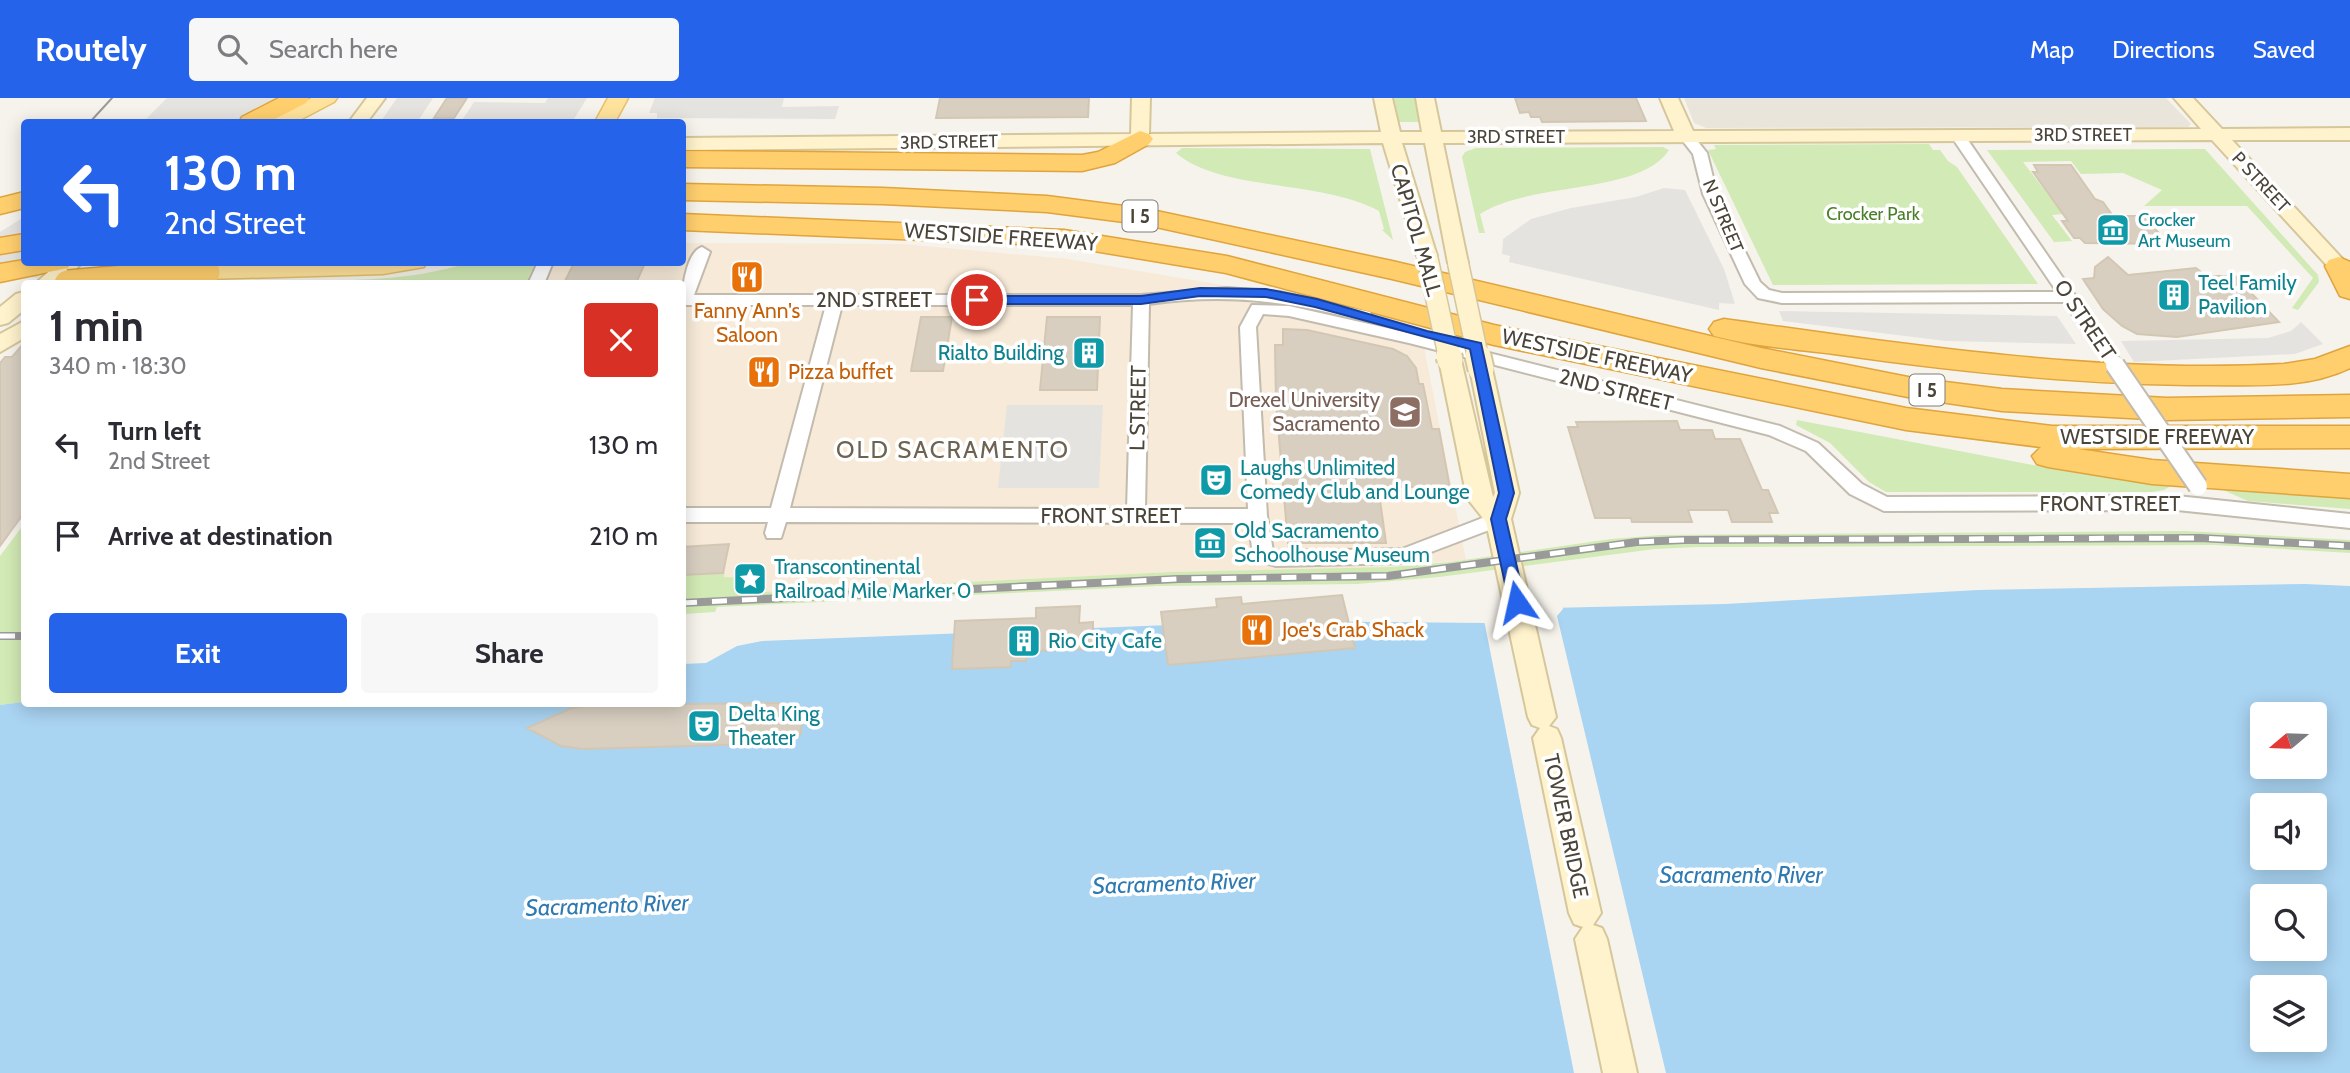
<!DOCTYPE html>
<meta charset="utf-8">
<style>
:root{--surface:#fff;--page:#f7f7f7;--text:#2b2b33;--muted:#7c7c81;--accent:#2563eb}
body{margin:0;font-family:Cabin,sans-serif;background:var(--page);color:var(--text);height:100vh;display:flex;flex-direction:column;font-size:26px;white-space:nowrap}
*{box-sizing:border-box;margin:0}
p{font-size:23px;color:var(--muted)}
.icon{flex:none;width:38px;height:38px;fill:none;stroke:currentColor;stroke-width:2;stroke-linecap:round;stroke-linejoin:round}
.map{position:relative;flex:1;overflow:hidden}
.drawer{position:absolute;left:21px;top:182px;width:665px;height:427px;display:flex;flex-direction:column;background:var(--surface);border-radius:7px;box-shadow:0 4px 18px #0003}
.drawer>*{flex:none}
.hud{position:absolute;left:21px;top:21px;width:665px;height:147px;border-radius:7px;box-shadow:0 4px 18px #0003;background:#2563eb;color:#fff;overflow:hidden}
.needle{width:46px;rotate:251deg}
.controls{position:absolute;left:2250px;top:604px;display:grid;gap:14px}
.controls a{display:grid;place-items:center;width:77px;height:77px;border-radius:7px;background:var(--surface);box-shadow:0 4px 18px #0003;font-size:35px}
.pin{position:absolute;display:grid;place-items:center;width:60px;height:60px;color:#fff;margin:-30px;border:4px solid #fff;border-radius:50%;box-shadow:0 2px 7px #0007}
.me{position:absolute;width:77px;margin:-38px;rotate:349deg;stroke-linejoin:round;filter:drop-shadow(0 0 5px #0008)}
.turn{display:flex;align-items:center;gap:24px;height:147px;padding:0 28px;font-size:32px}
.turn .icon{width:91px;height:91px;stroke-width:2.5}
.turn b{display:block;font-size:49px;line-height:60px}
.round{display:grid;place-items:center;flex:none;width:74px;height:74px;border-radius:7px;background:var(--page)}
.overview{display:flex;align-items:center;justify-content:space-between;height:119px;padding:0 28px}
h1{font-size:42px;font-weight:800;line-height:52px}
.button{display:flex;gap:14px;margin-top:auto;padding:14px 28px}
.button a{flex:1;height:80px;border-radius:7px;background:var(--accent);color:#fff;font-size:28px;font-weight:800;line-height:80px;text-align:center}
.button a+a{background:var(--page);color:var(--text)}
ul{padding:0;list-style:none}
li{display:flex;align-items:center;gap:21px;height:91px;padding:0 28px}
li div{flex:1}
li b{display:block;font-size:26px}
li em{font-style:normal}
header{display:flex;align-items:center;gap:42px;box-sizing:border-box;height:98px;padding:0 35px;background:var(--accent);color:#fff}
header strong{font-size:33px}
nav{display:flex;gap:38px;margin-inline-start:auto;font-size:24px}
.search{width:490px;height:63px;background:var(--page);display:flex;align-items:center;gap:18px;box-sizing:border-box;padding:0 24px;border-radius:7px;color:var(--muted);font-size:26px}
.map>svg:first-child{display:block}
</style>
<header>
<strong>Routely</strong>
<div class="search"><svg class="icon" aria-label="search" viewBox="0 0 24 24"><circle cx="10" cy="10" r="6"/><path d="M15 15l6 6"/></svg>Search here</div>
<nav><a>Map</a><a>Directions</a><a>Saved</a></nav>
</header>
<div class="map">
<svg width="2350" height="975" viewBox="0 0 2350 975">
<rect width="100%" height="100%" fill="#f6f3ec"/>
<!-- residential -->
<path fill="#eae5da" d="M1684 0H2166L2191 26 2188 29 1706 30 1694 25Z"/>
<!-- commercial -->
<path fill="#f7ead8" d="M683 145 902 146 1068 161 1240 190 1422 239 1466 462 1370 470 1171 474 743 495 747 481 724 479 725 475 683 477 682 186H526L535 165 682 164Z"/>
<!-- green -->
<path fill="#d2eab5" d="M1394 0H1416L1421 24H1399Z
M1929 46 1933 52H1940L1948 63 1957 69 2038 186 1773 187 1708 52 1716 51 1714 47Z
M1663 49 1669 52C1640 97 1531 83 1480 116L1485 135H1479L1462 59 1465 54 1476 50Z
M1182 50 1370 51 1393 142 1382 132 1384 131 1379 113C1320 81 1222 94 1176 55Z
M2205 51 2318 177 2319 184 2298 212 2292 210 2313 180 2247 108H2144L2162 92 2123 75 2081 76 2071 63 2023 64 2063 116 2052 117 2072 143 2054 144 1987 52Z
M471 164 535 165 526 185H288C355 180 405 185 471 164Z
M1797 322 2038 368 2172 387 2164 392 2153 394H1886L1869 384 1830 345 1796 327Z
M2223 392 2350 397V411L2248 403Z
M24 426V604L0 607V458Z
M2185 433 2350 442V455L2215 447 1698 449 1655 451 1439 479 1357 486 1159 488 717 509 715 514 683 516V477L725 474 724 479 748 480 743 495 1171 474 1390 469 1450 464 1611 441 1661 437Z"/>
<!-- parking -->
<path fill="#e5e3e0" d="M167 0H276L232 24H143Z
M397 0H433L418 23H381Z
M548 0H587L572 24H461L474 4 545 5Z
M655 0H784L782 9 839 8 835 21 657 20V15H649Z
M1664 90 1685 92 1724 171 1735 206 1719 205V212L1509 164 1510 158 1502 156 1503 141 1531 121 1571 110 1636 99Z
M24 119V164L56 165 37 180 0 174V134Z
M1779 213 2057 218 2076 246 1946 243 1783 223Z
M2301 224 2323 246 2295 256 2134 264 2121 243 2268 240 2291 233Z
M1007 307H1103L1099 390H998Z"/>
<!-- water -->
<path fill="#a9d4f2" fill-rule="evenodd" d="M2305 486 2350 488V975H0V607L23 604 682 606 683 566 706 565 737 548 762 543 1272 523 1486 525 1549 510 1725 506 1978 492ZM2263 616H2315V668H2263ZM2263 707H2315V760H2263ZM2263 798H2315V850H2263ZM2263 889H2315V942H2263Z"/>
<!-- pier -->
<path fill="#f6f3ec" d="M1562 506 1563 511 1557 518 1666 975H1574L1484 522 1549 507Z"/>
<!-- building -->
<path fill="#d8cfc1" stroke="#d3c7b4" stroke-width="2" d="M447 0H467L454 20H434Z
M940 0H1089L1088 19 936 20Z
M1515 0H1636L1646 23 1542 24 1540 19H1531L1529 14 1520 15Z
M2034 67H2071L2095 101 2103 104 2113 118H2143L2169 146 2085 145 2080 140H2074L2062 123H2068L2033 74H2038Z
M2108 159 2128 177 2196 170 2206 178H2235L2279 224 2177 239 2137 236 2122 228 2103 211 2083 181 2094 180 2095 169Z
M574 165H645L637 183H565Z
M921 219H952L943 273H911Z
M1047 219H1100L1097 292H1040Z
M1283 231 1307 232 1393 251 1407 258 1416 270 1419 286H1423L1432 331H1439L1450 390 1378 388 1386 445H1288L1276 305 1275 247H1283Z
M24 245V415L0 448V265L5 259H12Z
M1677 323 1680 332H1712L1715 341H1740L1762 392H1768L1778 415H1769L1772 424H1732L1728 412H1688L1692 424H1632L1631 420H1595L1568 329H1578L1576 324Z
M729 446 723 475 682 477V449Z
M1342 497 1355 550 1168 567 1161 514 1217 509 1216 501 1241 499 1242 506Z
M1080 508 1079 525 1093 524V551L1026 553V563H1011L1010 569 952 571 955 523 1036 520V510Z
M777 605 798 607 804 614 800 637 790 645 583 651 561 648 527 630 572 610 593 607Z"/>
<g fill="none" stroke-linecap="round" stroke-linejoin="round">
<defs>
<path id="street" d="M1686 34 1691 35 1707 55 1717 96 1760 184 1769 192 1782 195 2057 194 1951 38 1953 35H1963L2123 267 2115 273 2109 271 2064 204 1782 205 1758 200 1745 186 1703 96 1693 56 1679 38Z
M702 149 710 154 694 197H1141L1227 190 1280 194 1370 214 1372 218 1364 223C1289 203 1226 195 1149 206L1145 411H1248L1240 229 1252 207 1289 208 1409 235 1780 328 1818 345 1862 386 1887 399 2177 398 2350 416V430L2177 412 1884 413 1850 396 1806 353 1769 337 1409 245 1289 218 1263 216 1256 229 1267 418 1273 453 1402 451 1498 414 1505 416 1507 421 1505 426 1402 465 1276 468 1259 463 1252 450 1249 425 786 424 781 440H767L765 435 768 424H682V410H771L826 207H682C682 192 686 154 702 149ZM842 207H1133L1127 411 790 410Z
M538 164H553L544 186H528Z"/>
<path id="secondary" d="M367 0H385L367 24H349Z
M1132 0H1150L1149 36 1381 34 1374 0H1392L1400 34H1422L1416 0H1434L1441 34 1674 33 1660 0H1678L1693 33 2201 31 2174 0H2193L2222 31 2350 30V42H2232L2349 168 2346 173H2332L2212 42 1443 45 1468 165 1465 170H1451L1448 165 1425 45H1402L1437 158 1434 163H1420L1417 158 1383 45 682 52V40L1131 36Z
M59 164H83L59 186H35Z
M24 194V212L8 225 0 227V209L16 196Z
M24 223V240L0 254V236Z
M1450 255 1458 257 1461 262 1493 399 1495 395 1470 271 1473 266 1481 263 1489 266 1492 271 1519 395 1511 421 1556 619 1549 628 1557 631 1561 640 1601 815 1593 827 1602 830 1607 841 1637 975H1603L1575 841 1583 829 1574 826 1569 815 1533 640 1540 630 1532 627 1528 619 1486 424 1467 400 1439 262 1442 257Z"/>
<path id="primary" d="M311 0H337L334 4 296 24H271L274 20Z
M608 0H628L615 24H595Z
M281 164H427L424 169 383 176 206 181 198 179 194 174 198 169 206 167Z"/>
<path id="highway" d="M279 0H309L306 5 269 24H239L242 19Z
M1140 33 1149 36 1153 41 1149 46 1115 65 1082 73 682 69V53L1082 57 1098 54Z
M682 86 883 90 1047 98 1147 111 1392 163 1761 250 1913 280 2002 291 2167 300 2350 297V319L2167 322 2002 313 1913 300 1761 270 1392 181 1147 127 1047 114 883 106 682 102Z
M24 94V110L0 116V100Z
M682 116 1064 132 1227 158 1494 227 1906 310 2052 328H2350V350L2078 351 2152 362 2350 376V400L2152 386 2048 369 2037 366 2032 358 2041 349 1906 332 1494 247 1226 175 1064 148 682 132Z
M24 136V152L0 156V140Z
M2339 159 2350 164V201L2340 198 2325 168 2329 162Z
M24 162V164H72L68 170 0 184V166Z
M1724 221C1909 247 2097 276 2284 266L2315 261 2350 248V270C2307 291 2256 287 2209 287 2083 287 1959 274 1834 256 1794 251 1752 248 1714 238L1709 231 1714 224Z"/>
</defs>
<!-- street casing -->
<use href="#street" stroke="#c2bbae" stroke-width="4"/>
<!-- secondary casing -->
<use href="#secondary" stroke="#d6c79b" stroke-width="4"/>
<!-- primary casing -->
<use href="#primary" stroke="#e6c16a" stroke-width="3"/>
<!-- highway casing -->
<use href="#highway" stroke="#e0a43c" stroke-width="3"/>
<!-- street -->
<use href="#street" fill="#fff" fill-rule="evenodd"/>
<!-- secondary -->
<use href="#secondary" fill="#fff3cd" fill-rule="evenodd"/>
<!-- primary -->
<use href="#primary" fill="#ffe39c" fill-rule="evenodd"/>
<!-- highway -->
<use href="#highway" fill="#ffcf6e" fill-rule="evenodd"/>
<!-- tram -->
<path stroke="#9a9a9a" stroke-width="2" d="M90 24 112 0"/>
<defs>
<path id="rail" d="M682 505 1178 481 1388 478 1637 444 1683 442 2200 440 2350 448
M0 538H24"/>
</defs>
<!-- rail casing -->
<use href="#rail" stroke="#9a9a9a" stroke-width="8"/>
<!-- rail -->
<use href="#rail" stroke="#fff" stroke-width="5" stroke-dasharray="15" stroke-linecap="butt"/>
<defs>
<path id="street-bridge" d="M2115 267 2198 388"/>
<path id="secondary-bridge-far1" d="M1427 158 1449 259
M1458 165 1478 259"/>
<path id="secondary-bridge" d="M1449 258 1450 262
M1478 258 1481 271"/>
<path id="highway-bridge" d="M68 186 206 174"/>
</defs>
<!-- street-bridge casing -->
<use href="#street-bridge" stroke="#c2bbae" stroke-width="22" stroke-linecap="butt"/>
<!-- secondary-bridge-far1 casing -->
<use href="#secondary-bridge-far1" stroke="#d6c79b" stroke-width="23" stroke-linecap="butt"/>
<!-- secondary-bridge casing -->
<use href="#secondary-bridge" stroke="#d6c79b" stroke-width="29" stroke-linecap="butt"/>
<!-- highway-bridge casing -->
<use href="#highway-bridge" stroke="#e0a43c" stroke-width="30" stroke-linecap="butt"/>
<!-- street-bridge -->
<use href="#street-bridge" stroke="#fff" stroke-width="18"/>
<!-- secondary-bridge-far1 -->
<use href="#secondary-bridge-far1" stroke="#fff3cd" stroke-width="20"/>
<!-- secondary-bridge -->
<use href="#secondary-bridge" stroke="#fff3cd" stroke-width="25"/>
<!-- highway-bridge -->
<use href="#highway-bridge" stroke="#ffcf6e" stroke-width="27"/>
</g>
<!-- route -->
<path fill="#2563eb" stroke="#184099" stroke-width="2" d="M1200 190 1266 191 1317 201 1427 233 1481 245 1514 395 1506 421 1525 504 1523 509 1517 510 1509 504 1491 421 1499 395 1470 251 1315 209 1266 199 1200 198 1141 206H977L970 202 977 198H1141Z"/>
<!-- icons -->
<defs>
<symbol id="museum-square" viewBox="-11 -11 22 22"><rect x="-9" y="-9" width="18" height="18" rx="4" fill="#0f9aa8" stroke="#fff"/><path d="M0-6L6-3V-2H-6V-3ZM-5-1h2V3h-2ZM-1-1h2V3h-2ZM3-1h2V3H3ZM-6 4H6V6H-6Z" fill="#fff"/></symbol>
<symbol id="restaurant-square" viewBox="-11 -11 22 22"><rect x="-9" y="-9" width="18" height="18" rx="4" fill="#e8710a" stroke="#fff"/><path d="M-5-6h1v4h1v-4h1v4h1v-4h1v5L-1.5 .5V6h-2V.5L-5-1ZM5-6V6H3V1.5H1.5Q1.5-4 5-6Z" fill="#fff"/></symbol>
<symbol id="building-square" viewBox="-11 -11 22 22"><rect x="-9" y="-9" width="18" height="18" rx="4" fill="#0f9aa8" stroke="#fff"/><path d="M-4-6H4V6H1V3H-1V6H-4ZM-2.5-4.3h1.7v1.8h-1.7ZM.8-4.3h1.7v1.8H.8ZM-2.5-1h1.7V.8h-1.7ZM.8-1h1.7V.8H.8Z" fill="#fff"/></symbol>
<symbol id="university-square" viewBox="-11 -11 22 22"><rect x="-9" y="-9" width="18" height="18" rx="4" fill="#8d6e63" stroke="#fff"/><path d="M0-5L7-2L0 1L-7-2ZM-4 1L0 2.5L4 1V4Q0 6-4 4Z" fill="#fff"/></symbol>
<symbol id="theatre-square" viewBox="-11 -11 22 22"><rect x="-9" y="-9" width="18" height="18" rx="4" fill="#0f9aa8" stroke="#fff"/><path d="M-5-5.5Q0-4 5-5.5V0Q5 5 0 6Q-5 5-5 0ZM-3.3-2.5H-1v1.5H-3.3ZM1-2.5H3.3v1.5H1ZM-2.8 1Q0 5.5 2.8 1Z" fill="#fff"/></symbol>
<symbol id="sight-square" viewBox="-11 -11 22 22"><rect x="-9" y="-9" width="18" height="18" rx="4" fill="#0f9aa8" stroke="#fff"/><path d="M0-6L1.8-2.2L6-1.7L2.9 1.2L3.7 5.4L0 3.3L-3.7 5.4L-2.9 1.2L-6-1.7L-1.8-2.2Z" fill="#fff"/></symbol>
</defs>
<g fill-rule="evenodd">
<use href="#museum-square" x="2094" y="113" width="38" height="38"/>
<use href="#restaurant-square" x="728" y="160" width="38" height="38"/>
<use href="#building-square" x="2155" y="178" width="38" height="38"/>
<use href="#building-square" x="1070" y="236" width="38" height="38"/>
<use href="#restaurant-square" x="745" y="255" width="38" height="38"/>
<use href="#university-square" x="1386" y="295" width="38" height="38"/>
<use href="#theatre-square" x="1197" y="363" width="38" height="38"/>
<use href="#museum-square" x="1191" y="426" width="38" height="38"/>
<use href="#sight-square" x="731" y="462" width="38" height="38"/>
<use href="#restaurant-square" x="1238" y="513" width="38" height="38"/>
<use href="#building-square" x="1005" y="524" width="38" height="38"/>
<use href="#theatre-square" x="685" y="609" width="38" height="38"/>
</g>
<g text-anchor="middle" stroke-width="7" stroke-linejoin="round" paint-order="stroke">
<!-- far-street labels -->
<g font-size="18" fill="#4b4439" stroke="#fff">
<text x="2083" y="43">3RD STREET</text>
<text x="1516" y="45">3RD STREET</text>
<text transform="translate(949 44) rotate(-1)" y="6">3RD STREET</text>
<text transform="translate(2261 84) rotate(47)" y="6">P STREET</text>
<text transform="translate(1723 118) rotate(67)" y="6">N STREET</text>
</g>
<!-- far-park labels -->
<g font-size="18" fill="#4a7f2a" stroke="#fff">
<text x="1873" y="122">Crocker Park</text>
</g>
<!-- far-culture labels -->
<g font-size="18" fill="#0d838f" stroke="#fff" text-anchor="start">
<text x="2138" y="128">Crocker<tspan x="2138" dy="21">Art Museum</tspan></text>
</g>
<!-- shield labels -->
<g fill="#fff" stroke="#817c74" stroke-width="2">
<rect x="1122.5" y="102.5" width="35" height="31" rx="5"/>
<rect x="1909.5" y="276.5" width="35" height="31" rx="5"/>
</g>
<g font-size="19" font-weight="bold" fill="#4b4439">
<text x="1140" y="125">I 5</text>
<text x="1927" y="299">I 5</text>
</g>
<!-- street labels -->
<g font-size="21" fill="#4b4439" stroke="#fff">
<text transform="translate(1416 132) rotate(74)" y="7">CAPITOL MALL</text>
<text transform="translate(1001 139) rotate(4)" y="7">WESTSIDE FREEWAY</text>
<text x="874" y="209">2ND STREET</text>
<text transform="translate(2085 222) rotate(56)" y="7">O STREET</text>
<text transform="translate(1597 258) rotate(12)" y="7">WESTSIDE FREEWAY</text>
<text transform="translate(1616 292) rotate(14)" y="7">2ND STREET</text>
<text transform="translate(1138 310) rotate(-89)" y="7">L STREET</text>
<text x="2157" y="346">WESTSIDE FREEWAY</text>
<text x="2110" y="413">FRONT STREET</text>
<text x="1111" y="425">FRONT STREET</text>
<text transform="translate(1566 728) rotate(78)" y="7">TOWER BRIDGE</text>
</g>
<!-- culture labels -->
<g font-size="21" fill="#0d838f" stroke="#fff" text-anchor="start">
<text x="2198" y="192">Teel Family<tspan x="2198" dy="24">Pavilion</tspan></text>
<text x="1064" y="262" text-anchor="end">Rialto Building</text>
<text x="1240" y="377">Laughs Unlimited<tspan x="1240" dy="24">Comedy Club and Lounge</tspan></text>
<text x="1234" y="440">Old Sacramento<tspan x="1234" dy="24">Schoolhouse Museum</tspan></text>
<text x="774" y="476">Transcontinental<tspan x="774" dy="24">Railroad Mile Marker 0</tspan></text>
<text x="1048" y="550">Rio City Cafe</text>
<text x="728" y="623">Delta King<tspan x="728" dy="24">Theater</tspan></text>
</g>
<!-- food labels -->
<g font-size="21" fill="#c56008" stroke="#fff" text-anchor="start">
<text x="747" y="220" text-anchor="middle">Fanny Ann's<tspan x="747" dy="24">Saloon</tspan></text>
<text x="788" y="281">Pizza buffet</text>
<text x="1282" y="539">Joe's Crab Shack</text>
</g>
<!-- education labels -->
<g font-size="21" fill="#785e54" stroke="#fff" text-anchor="end">
<text x="1380" y="309">Drexel University<tspan x="1380" dy="24">Sacramento</tspan></text>
</g>
<!-- water labels -->
<g font-size="23" font-style="italic" fill="#2e7ab2" stroke="#fff">
<text x="1741" y="785">Sacramento River</text>
<text transform="translate(1174 785) rotate(-2)" y="8">Sacramento River</text>
<text transform="translate(607 807) rotate(-2)" y="8">Sacramento River</text>
</g>
<!-- quarter labels -->
<g font-size="24" letter-spacing="2" fill="#6e6250" stroke="#fff">
<text x="953" y="360">OLD SACRAMENTO</text>
</g>
</g>
</svg>
<div class="controls">
<a><svg class="needle" viewBox="-14 -14 28 28"><path d="M0-13l5 13h-10z" fill="#e53935"/><path d="M0 13l5-13h-10z" fill="#7c7c81"/></svg></a>
<a><svg class="icon" aria-label="sound" viewBox="0 0 24 24"><path d="M4 9h4l5-4v14l-5-4H4zM17 9q2 3 0 6"/></svg></a>
<a><svg class="icon" aria-label="search" viewBox="0 0 24 24"><circle cx="10" cy="10" r="6"/><path d="M15 15l6 6"/></svg></a>
<a><svg class="icon" aria-label="layers" viewBox="0 0 24 24"><path d="M12 4l9 5-9 5-9-5zM3 14l9 5 9-5"/></svg></a>
</div>
<div class="pin" style="left:977px;top:202px;background:#d93025"><svg class="icon" aria-label="arrive" viewBox="0 0 24 24"><path d="M6 21V4h12l-3 4 3 4H6"/></svg></div>
<svg class="me" style="left:1517px;top:504px" viewBox="-20 -20 40 40"><path d="M0-17L14 15 0 8-14 15z" fill="#2563eb" stroke="#fff" stroke-width="4"/></svg>
<div class="hud">
<div class="turn"><svg class="icon" aria-label="left" viewBox="0 0 24 24"><path d="M17 20v-9H6M10 6l-5 5 5 5"/></svg><div><b>130 m</b>2nd Street</div></div>
</div>
<section class="drawer">
<div class="overview"><div><h1>1 min</h1><p>340 m · 18:30</p></div><a class="round" style="background:#d93025;color:#fff"><svg class="icon" aria-label="close" viewBox="0 0 24 24"><path d="M6 6l12 12M18 6L6 18"/></svg></a></div>
<ul>
<li><svg class="icon" aria-label="left" viewBox="0 0 24 24"><path d="M17 20v-9H6M10 6l-5 5 5 5"/></svg><div><b>Turn left</b><p>2nd Street</p></div><em>130 m</em></li>
<li><svg class="icon" aria-label="arrive" viewBox="0 0 24 24"><path d="M6 21V4h12l-3 4 3 4H6"/></svg><div><b>Arrive at destination</b></div><em>210 m</em></li>
</ul>
<div class="button"><a>Exit</a><a>Share</a></div>
</section>
</div>
